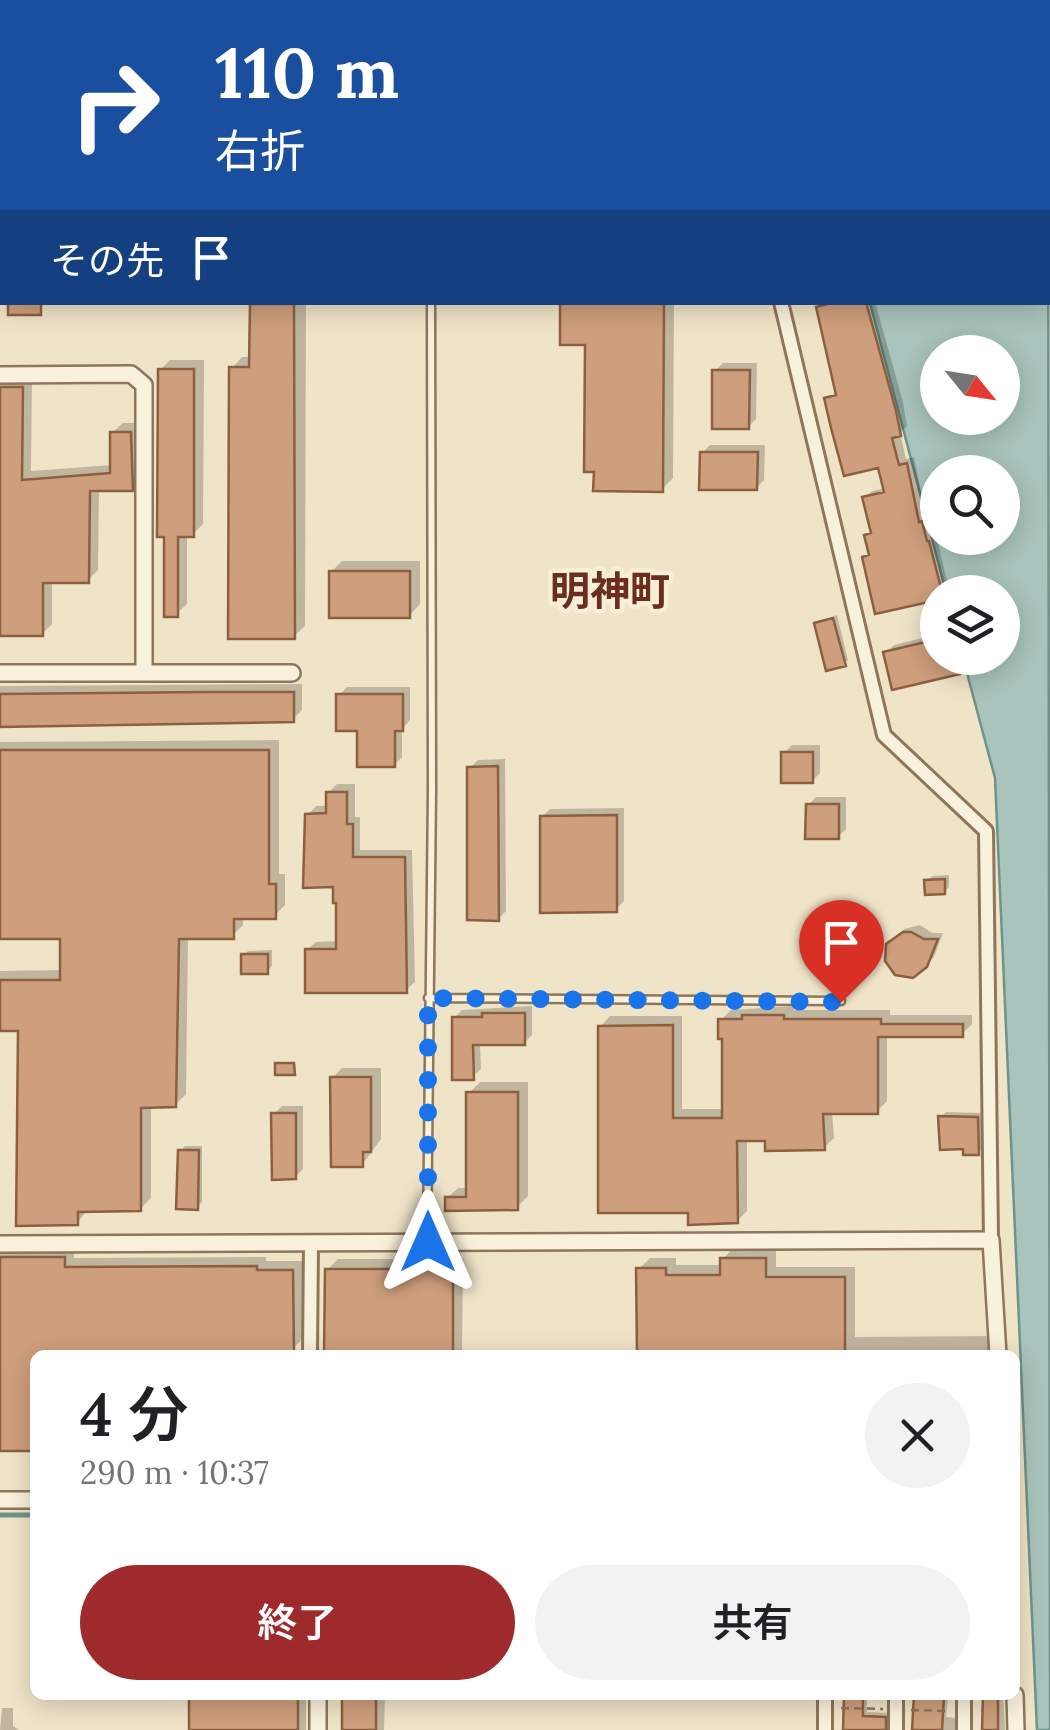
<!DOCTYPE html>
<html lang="ja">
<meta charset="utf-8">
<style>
:root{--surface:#fff;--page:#f2f2f2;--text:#202124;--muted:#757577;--accent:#9e2a2b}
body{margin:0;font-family:Lora,"Noto Sans JP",serif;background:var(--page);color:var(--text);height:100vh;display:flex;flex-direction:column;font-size:38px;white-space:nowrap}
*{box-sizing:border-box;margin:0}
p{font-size:32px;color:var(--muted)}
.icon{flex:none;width:55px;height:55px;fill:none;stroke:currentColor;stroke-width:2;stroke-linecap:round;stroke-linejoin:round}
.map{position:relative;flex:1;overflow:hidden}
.sheet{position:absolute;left:30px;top:1350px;width:990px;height:350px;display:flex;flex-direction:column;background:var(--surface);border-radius:15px;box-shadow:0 5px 25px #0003}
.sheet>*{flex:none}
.guide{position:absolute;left:0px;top:0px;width:1050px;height:305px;box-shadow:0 5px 25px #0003;background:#1a4fa0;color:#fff;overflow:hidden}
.needle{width:65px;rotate:120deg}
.fabs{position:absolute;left:920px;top:335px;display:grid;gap:20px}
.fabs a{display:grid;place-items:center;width:100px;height:100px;border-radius:50%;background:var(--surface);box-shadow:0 5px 25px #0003;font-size:50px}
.pin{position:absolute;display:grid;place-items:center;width:85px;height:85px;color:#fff;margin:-102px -42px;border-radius:50% 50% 50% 0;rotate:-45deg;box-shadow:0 0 10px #0007}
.pin .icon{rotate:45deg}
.me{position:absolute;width:110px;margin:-55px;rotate:0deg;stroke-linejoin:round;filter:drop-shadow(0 0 8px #0008)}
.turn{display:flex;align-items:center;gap:35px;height:210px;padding:0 50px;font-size:45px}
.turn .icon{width:130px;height:130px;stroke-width:2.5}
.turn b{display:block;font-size:70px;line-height:85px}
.then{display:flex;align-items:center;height:95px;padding:0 50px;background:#0003;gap:20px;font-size:38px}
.round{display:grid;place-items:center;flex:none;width:105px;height:105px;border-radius:52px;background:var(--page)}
.head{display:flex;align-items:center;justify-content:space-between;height:170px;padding:0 50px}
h1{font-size:60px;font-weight:600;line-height:75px}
.action{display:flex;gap:20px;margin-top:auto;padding:20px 50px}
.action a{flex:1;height:115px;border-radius:60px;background:var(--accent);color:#fff;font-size:40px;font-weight:600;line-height:115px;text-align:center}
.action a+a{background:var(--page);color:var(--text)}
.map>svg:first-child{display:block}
</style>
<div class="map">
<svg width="1050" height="1730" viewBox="0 0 1050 1730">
<rect width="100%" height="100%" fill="#f0e4c8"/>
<!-- water -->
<path fill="#a9c4bc" stroke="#6f938a" stroke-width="2.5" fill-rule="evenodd" d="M0 0H46L2 2 0 120Z
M89 0H407V2H89Z
M722 0H1031L1032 2H723Z
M1048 69 1050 1730H1037L995 778 963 658H1002V592H946L870 303 1048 302ZM938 352H1002V418H938ZM1002 472V538H938V472Z"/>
<!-- shadow -->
<path fill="#0003" d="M506 0H577V2H507Z
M643 0H676V2H643Z
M0 125H2V152H0Z
M254 302H306L305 626 294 636 232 368 242 357H252Z
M562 302H674L673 478 662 489 588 342Z
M818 302H875L903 402 907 426 900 433 906 459 914 457 926 516 929 515 934 536 936 535 949 589 945 592H938L864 558 871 552 867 536 873 530 865 498 872 491 885 488 880 464 827 399 838 390Z
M170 360H204L203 524 193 534H187V604L176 614 160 370Z
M723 363H757L756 419 748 427 715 371Z
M0 378H32L31 471 112 465V433L123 423H140L142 478 132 488H99L98 570 88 580H52V624L42 634 0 633Z
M710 445H765L764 480 756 488 702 453Z
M342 561H420V604L409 616 331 572Z
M837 615 848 660 844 664 817 624Z
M938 634V658H965L967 663 959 671 886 653 894 645Z
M302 684V710L293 719 0 724V686Z
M347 687H410V720L402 729V757L394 765 360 729 339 695Z
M279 740V874H285V905L274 916H243V925L232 936H188L186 1094 175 1105H151V1198L140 1209H88L77 1223 20 1028H0V971L62 970V936H0V742Z
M792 745H820V773L812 781 784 753Z
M505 759 506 911 498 919 470 768 478 760Z
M337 784H355V817H360V850H412L415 982 406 990 307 950 316 942 339 941 335 885 308 815 316 806H328V793Z
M816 797H846V829L838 837 808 805Z
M624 808V901L616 909 542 817 550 809Z
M949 875V887L944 892 927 881 932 876Z
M920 925 932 933H943L934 957 927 964 896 937 904 929Z
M272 950V966L267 971 243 956 248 951Z
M532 1006V1035L524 1043H480L481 1069 472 1077 454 1018 462 1010Z
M794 1006V1010H890V1015H972V1024L962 1034H887V1101L877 1111H832L834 1138 824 1148 768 1138 747 1139V1211L737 1221 690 1210 600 1027 610 1016H682V1109H724L725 1036 721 1020 731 1010Z
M342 1068H381V1139L362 1165 332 1078Z
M480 1082H528V1196L517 1207 447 1198 458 1188H469V1093Z
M282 1106H303V1169L295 1177 274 1114Z
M946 1112 982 1113 983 1147 978 1152 965 1147 941 1117Z
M185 1146H202V1202L197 1207 180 1151Z
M0 1248H74V1258L266 1257V1261H303V1339L292 1349 243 1351V1355H35V1452L32 1449H0Z
M733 1248H776V1267H855V1337L993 1336 994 1355H639V1269L650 1258H676V1265H723V1259Z
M338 1259H463L462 1355H327V1270Z
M192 1695H306V1730H192Z
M345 1695H385L384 1730H344Z
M846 1695H867V1712L890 1713V1730H846Z
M914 1695H948L946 1717 958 1718V1730H914Z
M982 1695H1003L1005 1730H985V1702L982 1701Z
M2 1708H13V1726L19 1730H31H0Z"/>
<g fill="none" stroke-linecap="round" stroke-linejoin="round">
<!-- stream -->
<path stroke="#6f938a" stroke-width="5" d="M0 1515H35"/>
</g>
<!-- building -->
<path fill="#cf9f7d" stroke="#8d5f41" stroke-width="2.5" d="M8 302H41V315H8Z
M560 302H664L663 492 593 491 594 472H584L585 345H560Z
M835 302H866L896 411 901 436 892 438 899 465 907 463 919 522 922 521 927 541H929L942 592H938V600L875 614 862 557 869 555 864 535 871 533 862 497 884 492 878 468 844 476 831 428 824 398 836 395 816 307Z
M250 304H294L295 639H228L229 367H249Z
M158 369H194V537H178V617H164V537H157Z
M712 370H750L749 429H712Z
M0 387H23L22 480 110 473V432H131L133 491H90L89 583H43V636H0Z
M700 452H758L757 490H699Z
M329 571H410V618H329Z
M833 618 846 666 826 671 814 623Z
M938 639V658H956L960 674 892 690 883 652Z
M206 692H294V722L0 727V694Z
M336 694H403V731H395V767H357V731H336Z
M0 750H269V884H276V919H234V939H179L176 1107 141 1108V1211L78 1212V1225L16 1226 18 1031H0V980H60V939H0Z
M781 752H813V783H781Z
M498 766 499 921 467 920V767Z
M326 792H347V824H353V857H405L407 993H305V949H336V903H333V887L303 888 305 814 326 813Z
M806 804H839V839H805Z
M617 815V912L540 913V816Z
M945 879V894L925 895 924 880Z
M903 932H911L924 939H938L927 967 913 978 895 975 885 961 886 944Z
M241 954H268V974H241Z
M482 1013H525V1045H473L474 1080H452V1017H482Z
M742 1015H784V1019H881V1024H963V1037H878V1114H823L825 1150 765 1151V1141H737L738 1223 688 1225V1213H598V1026L673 1025V1118H722V1039H718V1019H742Z
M275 1063H294L295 1075H275Z
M330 1077H371V1152H363V1167H331Z
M466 1092H518V1210L445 1211V1197H466Z
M271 1113H296V1179L272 1180Z
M938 1116 978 1117 979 1155H963V1149L940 1150Z
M178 1150H199L198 1210 176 1209Z
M0 1257H65V1267L257 1266V1270H293L294 1352 35 1355V1451H0Z
M720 1258H766V1277H845V1355H637L636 1268H666V1275H720Z
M325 1269H453V1355H324Z
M189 1695H298V1730H189Z
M342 1695H376V1730H342Z
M844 1695H863V1716L886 1717V1730H843Z
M914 1695H944L942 1730H912Z
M983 1695H998V1730H982Z"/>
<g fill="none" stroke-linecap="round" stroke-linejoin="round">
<defs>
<path id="service" d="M428 0V2
M0 212H2
M428 998 841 1001
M427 1241 432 790 431 302"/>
<path id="minor" d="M710 0V2
M1044 0V2
M1048 15 1050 26
M781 302 884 735 986 831 991 1240
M310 1355 311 1242
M825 1695V1730
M896 1730V1695
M964 1730V1695"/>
<path id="tertiary" d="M0 375 131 374 144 385V673
M0 673H292
M0 1244 991 1240 998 1355
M0 1500H35
M1015 1695 1016 1730
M318 1730V1695"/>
</defs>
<!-- service casing -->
<use href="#service" stroke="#8d765c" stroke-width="11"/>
<!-- minor casing -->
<use href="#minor" stroke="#8d765c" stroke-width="18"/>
<!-- tertiary casing -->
<use href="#tertiary" stroke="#8d765c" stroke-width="20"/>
<!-- path -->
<path stroke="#8d765c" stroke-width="2.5" stroke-dasharray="8 5" stroke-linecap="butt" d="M841 1708 883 1709
M911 1710 948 1711"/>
<!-- service -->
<use href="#service" stroke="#faf1dc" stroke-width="6"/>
<!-- minor -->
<use href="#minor" stroke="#faf1dc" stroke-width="12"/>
<!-- tertiary -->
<use href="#tertiary" stroke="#faf1dc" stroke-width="15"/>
</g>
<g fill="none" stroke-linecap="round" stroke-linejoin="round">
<!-- route -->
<path stroke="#1a73e8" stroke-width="18" stroke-dasharray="0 32.4" d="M428 1242V998L841 1002"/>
</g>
<g text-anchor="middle" stroke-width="9" stroke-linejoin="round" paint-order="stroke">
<!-- quarter labels -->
<g font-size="40" font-weight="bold" fill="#6b2e1e" stroke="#f7eed8">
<text x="610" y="605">明神町</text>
</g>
</g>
</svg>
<div class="fabs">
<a><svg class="needle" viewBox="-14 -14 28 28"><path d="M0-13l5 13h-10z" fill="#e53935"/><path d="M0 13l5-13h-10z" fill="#757577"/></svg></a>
<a><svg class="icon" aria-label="search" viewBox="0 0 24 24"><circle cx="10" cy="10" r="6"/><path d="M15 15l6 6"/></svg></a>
<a><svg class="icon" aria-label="layers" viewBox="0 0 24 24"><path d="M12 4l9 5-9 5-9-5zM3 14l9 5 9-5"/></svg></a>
</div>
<div class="pin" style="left:841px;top:1002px;background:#d93025"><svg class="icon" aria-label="arrive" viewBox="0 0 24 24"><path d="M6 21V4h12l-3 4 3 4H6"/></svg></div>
<svg class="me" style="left:428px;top:1242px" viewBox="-20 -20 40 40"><path d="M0-17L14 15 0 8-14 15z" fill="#1a73e8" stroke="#fff" stroke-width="4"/></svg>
<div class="guide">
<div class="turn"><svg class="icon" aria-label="right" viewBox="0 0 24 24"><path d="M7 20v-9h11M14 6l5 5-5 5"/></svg><div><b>110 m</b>右折</div></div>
<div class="then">その先<svg class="icon" aria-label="arrive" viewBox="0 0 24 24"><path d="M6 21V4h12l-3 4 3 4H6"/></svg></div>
</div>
<section class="sheet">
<div class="head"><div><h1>4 分</h1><p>290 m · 10:37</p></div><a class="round"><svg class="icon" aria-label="close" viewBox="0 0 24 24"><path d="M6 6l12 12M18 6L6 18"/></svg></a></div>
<div class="action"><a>終了</a><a>共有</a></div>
</section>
</div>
